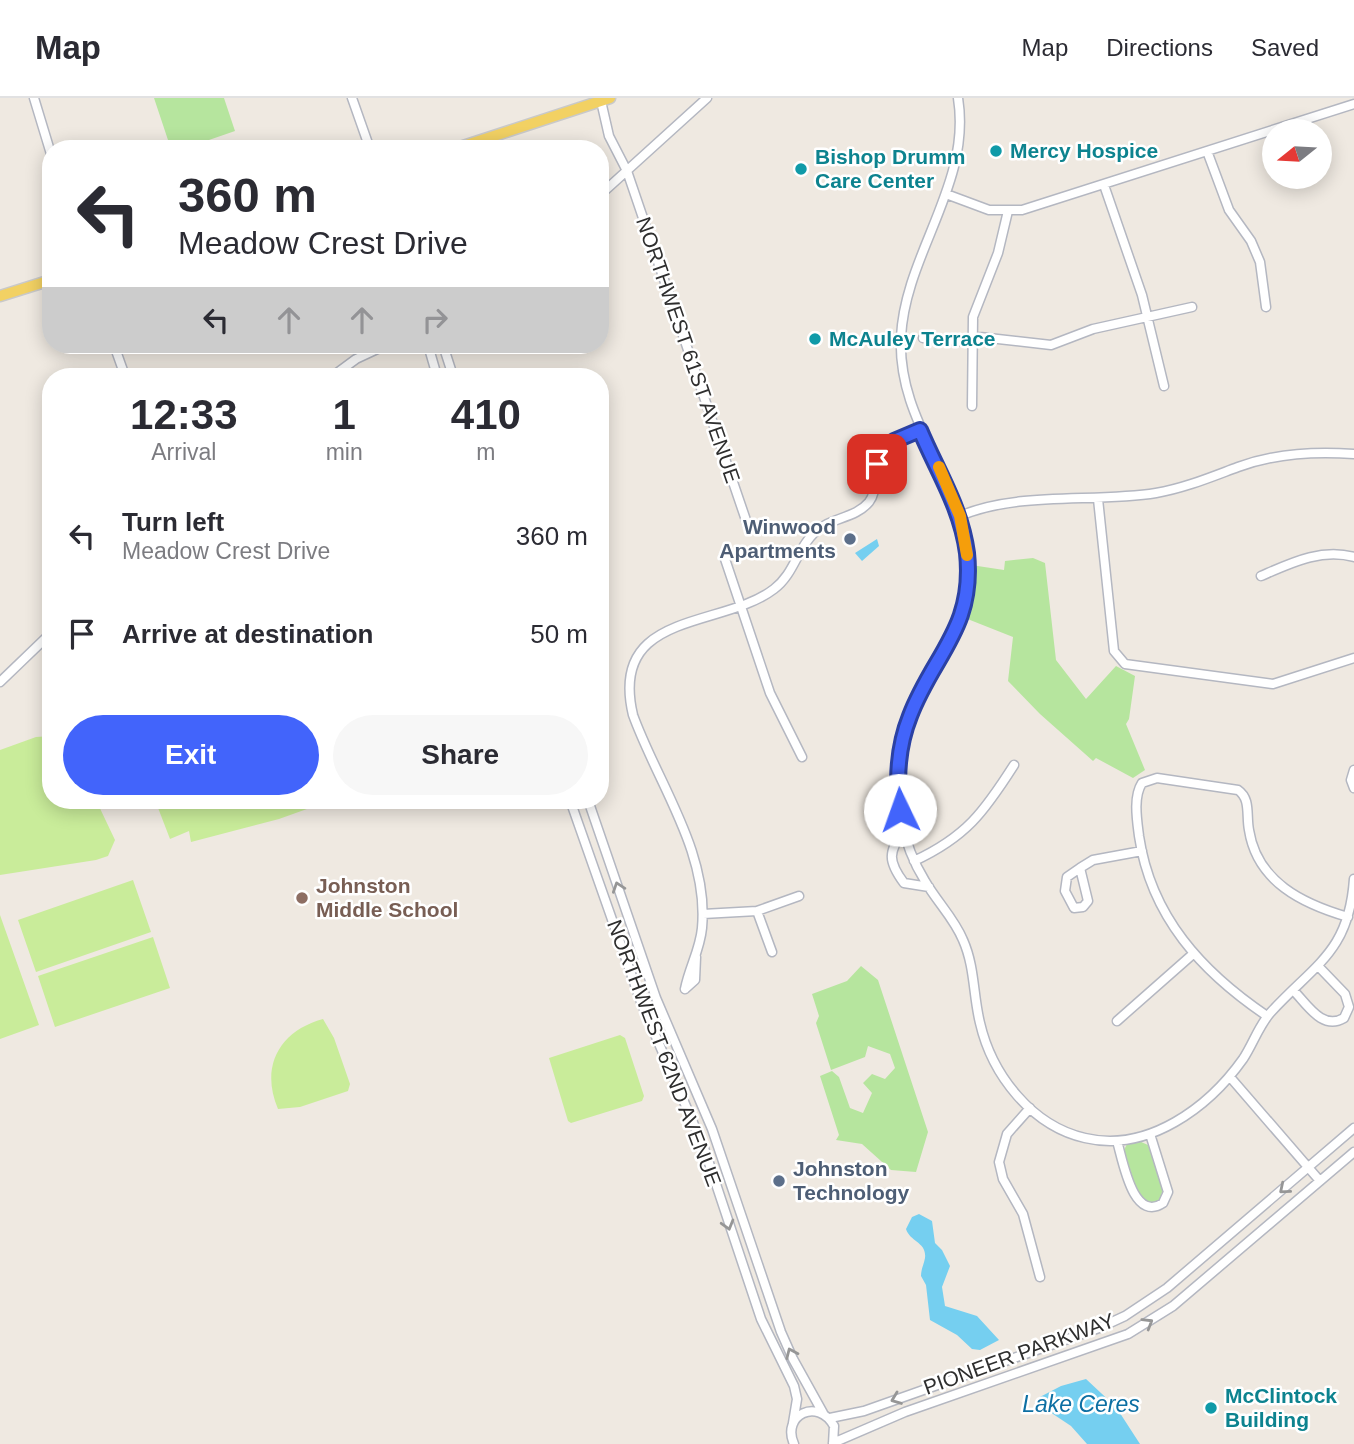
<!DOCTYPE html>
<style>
:root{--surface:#fff;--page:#f7f7f7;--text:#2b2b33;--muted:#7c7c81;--line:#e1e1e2;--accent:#4264fb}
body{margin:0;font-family:Arial,sans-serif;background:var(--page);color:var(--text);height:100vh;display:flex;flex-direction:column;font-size:26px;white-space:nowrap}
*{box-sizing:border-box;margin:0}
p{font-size:23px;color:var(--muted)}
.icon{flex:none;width:38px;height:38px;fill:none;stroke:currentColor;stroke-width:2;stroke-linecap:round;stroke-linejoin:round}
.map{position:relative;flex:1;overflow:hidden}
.side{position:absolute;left:42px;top:270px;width:567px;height:441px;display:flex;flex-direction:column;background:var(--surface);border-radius:28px;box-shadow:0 4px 18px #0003}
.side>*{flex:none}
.banner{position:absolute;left:42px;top:42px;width:567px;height:214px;border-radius:28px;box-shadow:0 4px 18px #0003;background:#fff;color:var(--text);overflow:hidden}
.needle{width:46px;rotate:252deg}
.tools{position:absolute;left:1262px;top:21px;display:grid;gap:14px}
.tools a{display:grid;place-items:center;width:70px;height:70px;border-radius:50%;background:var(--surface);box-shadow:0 4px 18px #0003;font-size:35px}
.pin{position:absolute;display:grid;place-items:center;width:60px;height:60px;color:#fff;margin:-30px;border-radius:14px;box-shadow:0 4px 10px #0006}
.me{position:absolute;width:77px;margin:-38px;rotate:357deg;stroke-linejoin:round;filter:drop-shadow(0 0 5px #0008)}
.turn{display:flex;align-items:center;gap:24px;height:147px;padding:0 21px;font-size:32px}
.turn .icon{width:91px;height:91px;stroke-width:2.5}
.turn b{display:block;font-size:49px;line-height:60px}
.lanes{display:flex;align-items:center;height:66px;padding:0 21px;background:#0003;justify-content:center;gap:35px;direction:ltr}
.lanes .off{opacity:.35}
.eta{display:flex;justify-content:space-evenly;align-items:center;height:119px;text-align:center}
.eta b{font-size:42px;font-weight:600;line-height:49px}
.primary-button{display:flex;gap:14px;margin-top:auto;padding:14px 21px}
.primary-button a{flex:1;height:80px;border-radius:42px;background:var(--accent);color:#fff;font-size:28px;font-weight:600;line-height:80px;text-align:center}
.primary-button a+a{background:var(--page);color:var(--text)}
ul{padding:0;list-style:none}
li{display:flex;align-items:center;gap:21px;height:98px;padding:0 21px}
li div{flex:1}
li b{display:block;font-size:26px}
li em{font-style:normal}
header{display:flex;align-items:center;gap:42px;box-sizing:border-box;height:98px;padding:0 35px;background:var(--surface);border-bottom:2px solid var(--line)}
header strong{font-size:33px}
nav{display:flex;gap:38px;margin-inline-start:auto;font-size:24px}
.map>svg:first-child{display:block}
</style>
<header>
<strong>Map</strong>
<nav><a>Map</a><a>Directions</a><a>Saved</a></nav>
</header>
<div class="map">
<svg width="1354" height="1346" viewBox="0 0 1354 1346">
<rect width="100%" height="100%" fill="#efe9e1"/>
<!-- green -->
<path fill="#b6e59e" d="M154 0H224L235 33 183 51H171Z
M1033 460 1045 465 1056 562 1086 601 1116 568 1135 578 1129 621 1126 626 1145 672 1133 680 1096 660 1093 663 1040 616 1008 583 1013 539 965 520 971 467 1004 472 1005 463Z
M861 868 878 882 928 1034 916 1074 891 1072 862 1046 836 1042 839 1037 820 978 832 973 839 979 850 1010 863 1015 872 995 863 985 872 976 885 981 895 970 890 956 868 948 865 959 831 972 816 925 819 918 812 896 847 883Z
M1139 1043 1148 1047 1163 1090 1160 1102 1150 1107 1138 1098 1124 1052 1127 1046Z"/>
<!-- pitch -->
<path fill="#c9ec9a" d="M51 638V702H96L115 742 108 758 96 762 0 777V652L36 639Z
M155 702H332L279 721 191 744 189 733 170 741Z
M133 782 151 834 36 874 18 822Z
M0 817 39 927 0 941Z
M153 839 170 890 55 929 38 878Z
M323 921 334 940 350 986 348 993 300 1009 278 1011C260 969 279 933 323 921Z
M620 937 625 940 644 998 642 1003 571 1025 568 1023 549 960Z"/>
<!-- water -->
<path fill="#75cff0" d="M877 441 879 448 862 463 855 455Z
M919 1116 932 1123 935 1145 942 1152 950 1168 942 1189 945 1208 977 1218 999 1242 980 1252 972 1251 957 1237 930 1222 926 1187 921 1178C921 1171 924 1166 925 1160 927 1144 910 1144 906 1131L912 1119Z
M1086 1281 1116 1309 1140 1346H1087L1071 1328 1038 1306V1300L1061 1288Z"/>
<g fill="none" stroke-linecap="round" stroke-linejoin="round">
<defs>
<path id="minor" d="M34 0 51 56
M352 0 370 51
M958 0C972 86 905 156 901 239 897 324 962 380 967 461 972 543 911 581 900 656 893 700 902 746 925 783 937 804 954 820 963 842 975 869 973 897 980 925 992 977 1032 1028 1085 1040 1148 1055 1209 1009 1243 961 1253 946 1259 927 1271 914 1315 866 1349 854 1354 781
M601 3 609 38 627 73 749 431
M1207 53 1229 112 1251 143 1260 164 1266 209
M1104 87 1142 197 1164 288
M946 96 989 112H1022L1354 6
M600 97 707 0
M971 238 1051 247 1093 231 1192 209
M923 240 971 244
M114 247 125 278
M428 247 437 278
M443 247 453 278
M333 278 356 261 386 247
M972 308 973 219 998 155 1008 113
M1098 401 1114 553 1125 566 1273 586 1354 560
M960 418C1018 393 1094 405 1156 395 1185 390 1211 379 1238 369 1276 355 1314 353 1354 356
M724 458 770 595 802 659
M1261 478C1291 465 1321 450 1354 459
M0 584 51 535
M1354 672 1351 682 1354 690
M570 702 641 904 704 1050 761 1221 794 1288 797 1301 793 1325
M588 702 656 900 712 1031 781 1234 793 1261 823 1315
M903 731C889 755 887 762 904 785L929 789
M914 763C966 739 984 714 1014 667
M1080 770 1088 803 1083 809 1074 810 1065 793 1067 779Z
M1080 770 1093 762 1142 753
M757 813 772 854
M703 816 757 813 799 798
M685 891C689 870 700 852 702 830 709 754 658 686 633 617 608 512 722 531 774 491 794 476 797 451 814 435 830 419 855 421 869 404 875 396 874 389 875 379 878 352 896 341 920 332
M685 891 695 882 696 859
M1293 892C1307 906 1322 933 1344 920L1349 909 1345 896 1319 869
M1267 918C1202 874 1151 819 1139 738 1137 722 1133 699 1142 685L1157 680 1238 692C1251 701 1246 717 1249 732 1257 784 1303 806 1348 819
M1117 923 1193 856
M1230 979 1320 1083
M1030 1010 1007 1036 999 1064 1003 1081 1023 1116 1040 1179
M1117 1043C1123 1063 1133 1125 1163 1105L1168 1094 1150 1036
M830 1320 864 1313 1099 1230 1125 1218 1167 1190 1354 1030
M833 1345 905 1314 1128 1236 1173 1208 1354 1054
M794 1346C781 1317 818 1299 834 1328L833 1346"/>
<path id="major" d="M454 51 610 0
M0 198 51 182"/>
</defs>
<!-- minor casing -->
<use href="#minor" stroke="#b4b7c1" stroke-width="11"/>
<!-- major casing -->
<use href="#major" stroke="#c9c9c9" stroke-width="13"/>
<!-- minor -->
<use href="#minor" stroke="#fff" stroke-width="8"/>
<!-- major -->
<use href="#major" stroke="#f2d163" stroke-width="10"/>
</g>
<!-- one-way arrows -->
<defs><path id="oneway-chevron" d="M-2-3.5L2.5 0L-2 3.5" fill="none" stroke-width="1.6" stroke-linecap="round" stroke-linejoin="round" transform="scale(1.75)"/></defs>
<g stroke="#969696">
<use href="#oneway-chevron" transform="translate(618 789) rotate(-109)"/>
<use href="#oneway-chevron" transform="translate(1284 1091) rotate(140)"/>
<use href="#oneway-chevron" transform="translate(728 1127) rotate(74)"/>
<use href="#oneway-chevron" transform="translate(1148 1225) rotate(-31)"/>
<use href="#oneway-chevron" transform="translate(791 1255) rotate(-114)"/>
<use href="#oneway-chevron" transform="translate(896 1301) rotate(159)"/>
</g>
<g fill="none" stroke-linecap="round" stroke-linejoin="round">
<defs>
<path id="route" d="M877 366 894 343 920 332C937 373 961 409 967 455 975 530 933 557 910 618 898 648 896 680 900 712"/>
</defs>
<!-- route casing -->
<use href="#route" stroke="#2b41a3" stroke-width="18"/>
<!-- route -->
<use href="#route" stroke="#4264fb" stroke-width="12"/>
<!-- slow -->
<path stroke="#f59e0b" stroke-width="12" d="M939 369 960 418 967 457"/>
</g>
<!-- markers -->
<g fill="#0f9aa8" stroke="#fff" stroke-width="2.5">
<circle cx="996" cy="53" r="7"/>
<circle cx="801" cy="71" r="7"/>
<circle cx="815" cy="241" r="7"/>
<circle cx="1211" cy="1310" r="7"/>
</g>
<g fill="#5c6f8a" stroke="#fff" stroke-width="2.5">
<circle cx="850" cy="441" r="7"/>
<circle cx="779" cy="1083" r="7"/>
</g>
<circle fill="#8d6e63" stroke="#fff" stroke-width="2.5" cx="302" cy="800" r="7"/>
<g text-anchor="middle" stroke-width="5" stroke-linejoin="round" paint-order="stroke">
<!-- culture labels -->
<g font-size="21" font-weight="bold" fill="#0d838f" stroke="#fff" text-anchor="start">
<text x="1010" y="60">Mercy Hospice</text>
<text x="815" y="66">Bishop Drumm<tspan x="815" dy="24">Care Center</tspan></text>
<text x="829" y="248">McAuley Terrace</text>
<text x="1225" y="1305">McClintock<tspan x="1225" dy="24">Building</tspan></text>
</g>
<!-- street labels -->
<g font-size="21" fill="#2e2e2e" stroke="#fff">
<text transform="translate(688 252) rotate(71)" y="7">NORTHWEST 61ST AVENUE</text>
<text transform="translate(664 955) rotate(69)" y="7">NORTHWEST 62ND AVENUE</text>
<text transform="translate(1019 1256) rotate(-20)" y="7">PIONEER PARKWAY</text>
</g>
<!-- service labels -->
<g font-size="21" font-weight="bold" fill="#4e5e75" stroke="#fff" text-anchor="end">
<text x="836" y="436">Winwood<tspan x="836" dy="24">Apartments</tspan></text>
<text x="793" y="1078" text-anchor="start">Johnston<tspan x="793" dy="24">Technology</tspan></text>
</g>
<!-- education labels -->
<g font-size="21" font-weight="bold" fill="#785e54" stroke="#fff" text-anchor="start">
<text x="316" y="795">Johnston<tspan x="316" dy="24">Middle School</tspan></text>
</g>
<!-- water labels -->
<g font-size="23" font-style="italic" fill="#0d6fa3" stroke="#fff">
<text x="1081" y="1314">Lake Ceres</text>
</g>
</g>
</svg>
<div class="tools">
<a><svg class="needle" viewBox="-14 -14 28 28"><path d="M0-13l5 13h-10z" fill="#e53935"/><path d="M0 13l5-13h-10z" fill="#7c7c81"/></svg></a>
</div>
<div class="pin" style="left:877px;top:366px;background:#d93025"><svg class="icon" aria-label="arrive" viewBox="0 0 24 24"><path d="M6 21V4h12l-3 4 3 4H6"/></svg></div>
<svg class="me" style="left:900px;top:712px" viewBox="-20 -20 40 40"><circle r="19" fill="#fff"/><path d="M0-13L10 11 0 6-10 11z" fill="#4264fb"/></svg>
<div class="banner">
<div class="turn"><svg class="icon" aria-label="left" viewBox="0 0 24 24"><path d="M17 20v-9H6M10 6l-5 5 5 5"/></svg><div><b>360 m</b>Meadow Crest Drive</div></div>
<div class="lanes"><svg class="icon" aria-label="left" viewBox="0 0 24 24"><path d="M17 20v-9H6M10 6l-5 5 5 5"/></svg><svg class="icon off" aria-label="ahead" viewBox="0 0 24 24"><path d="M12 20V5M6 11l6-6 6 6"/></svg><svg class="icon off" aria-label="ahead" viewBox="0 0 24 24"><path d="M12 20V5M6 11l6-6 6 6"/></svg><svg class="icon off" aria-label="right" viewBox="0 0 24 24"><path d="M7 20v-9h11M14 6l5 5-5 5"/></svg></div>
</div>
<section class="side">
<div class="eta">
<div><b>12:33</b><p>Arrival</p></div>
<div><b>1</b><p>min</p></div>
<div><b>410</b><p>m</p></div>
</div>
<ul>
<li><svg class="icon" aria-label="left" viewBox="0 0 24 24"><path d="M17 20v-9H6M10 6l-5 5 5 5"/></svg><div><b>Turn left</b><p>Meadow Crest Drive</p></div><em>360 m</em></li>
<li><svg class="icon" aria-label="arrive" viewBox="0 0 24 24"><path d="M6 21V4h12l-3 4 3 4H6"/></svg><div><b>Arrive at destination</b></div><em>50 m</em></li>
</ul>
<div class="primary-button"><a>Exit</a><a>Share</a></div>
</section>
</div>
